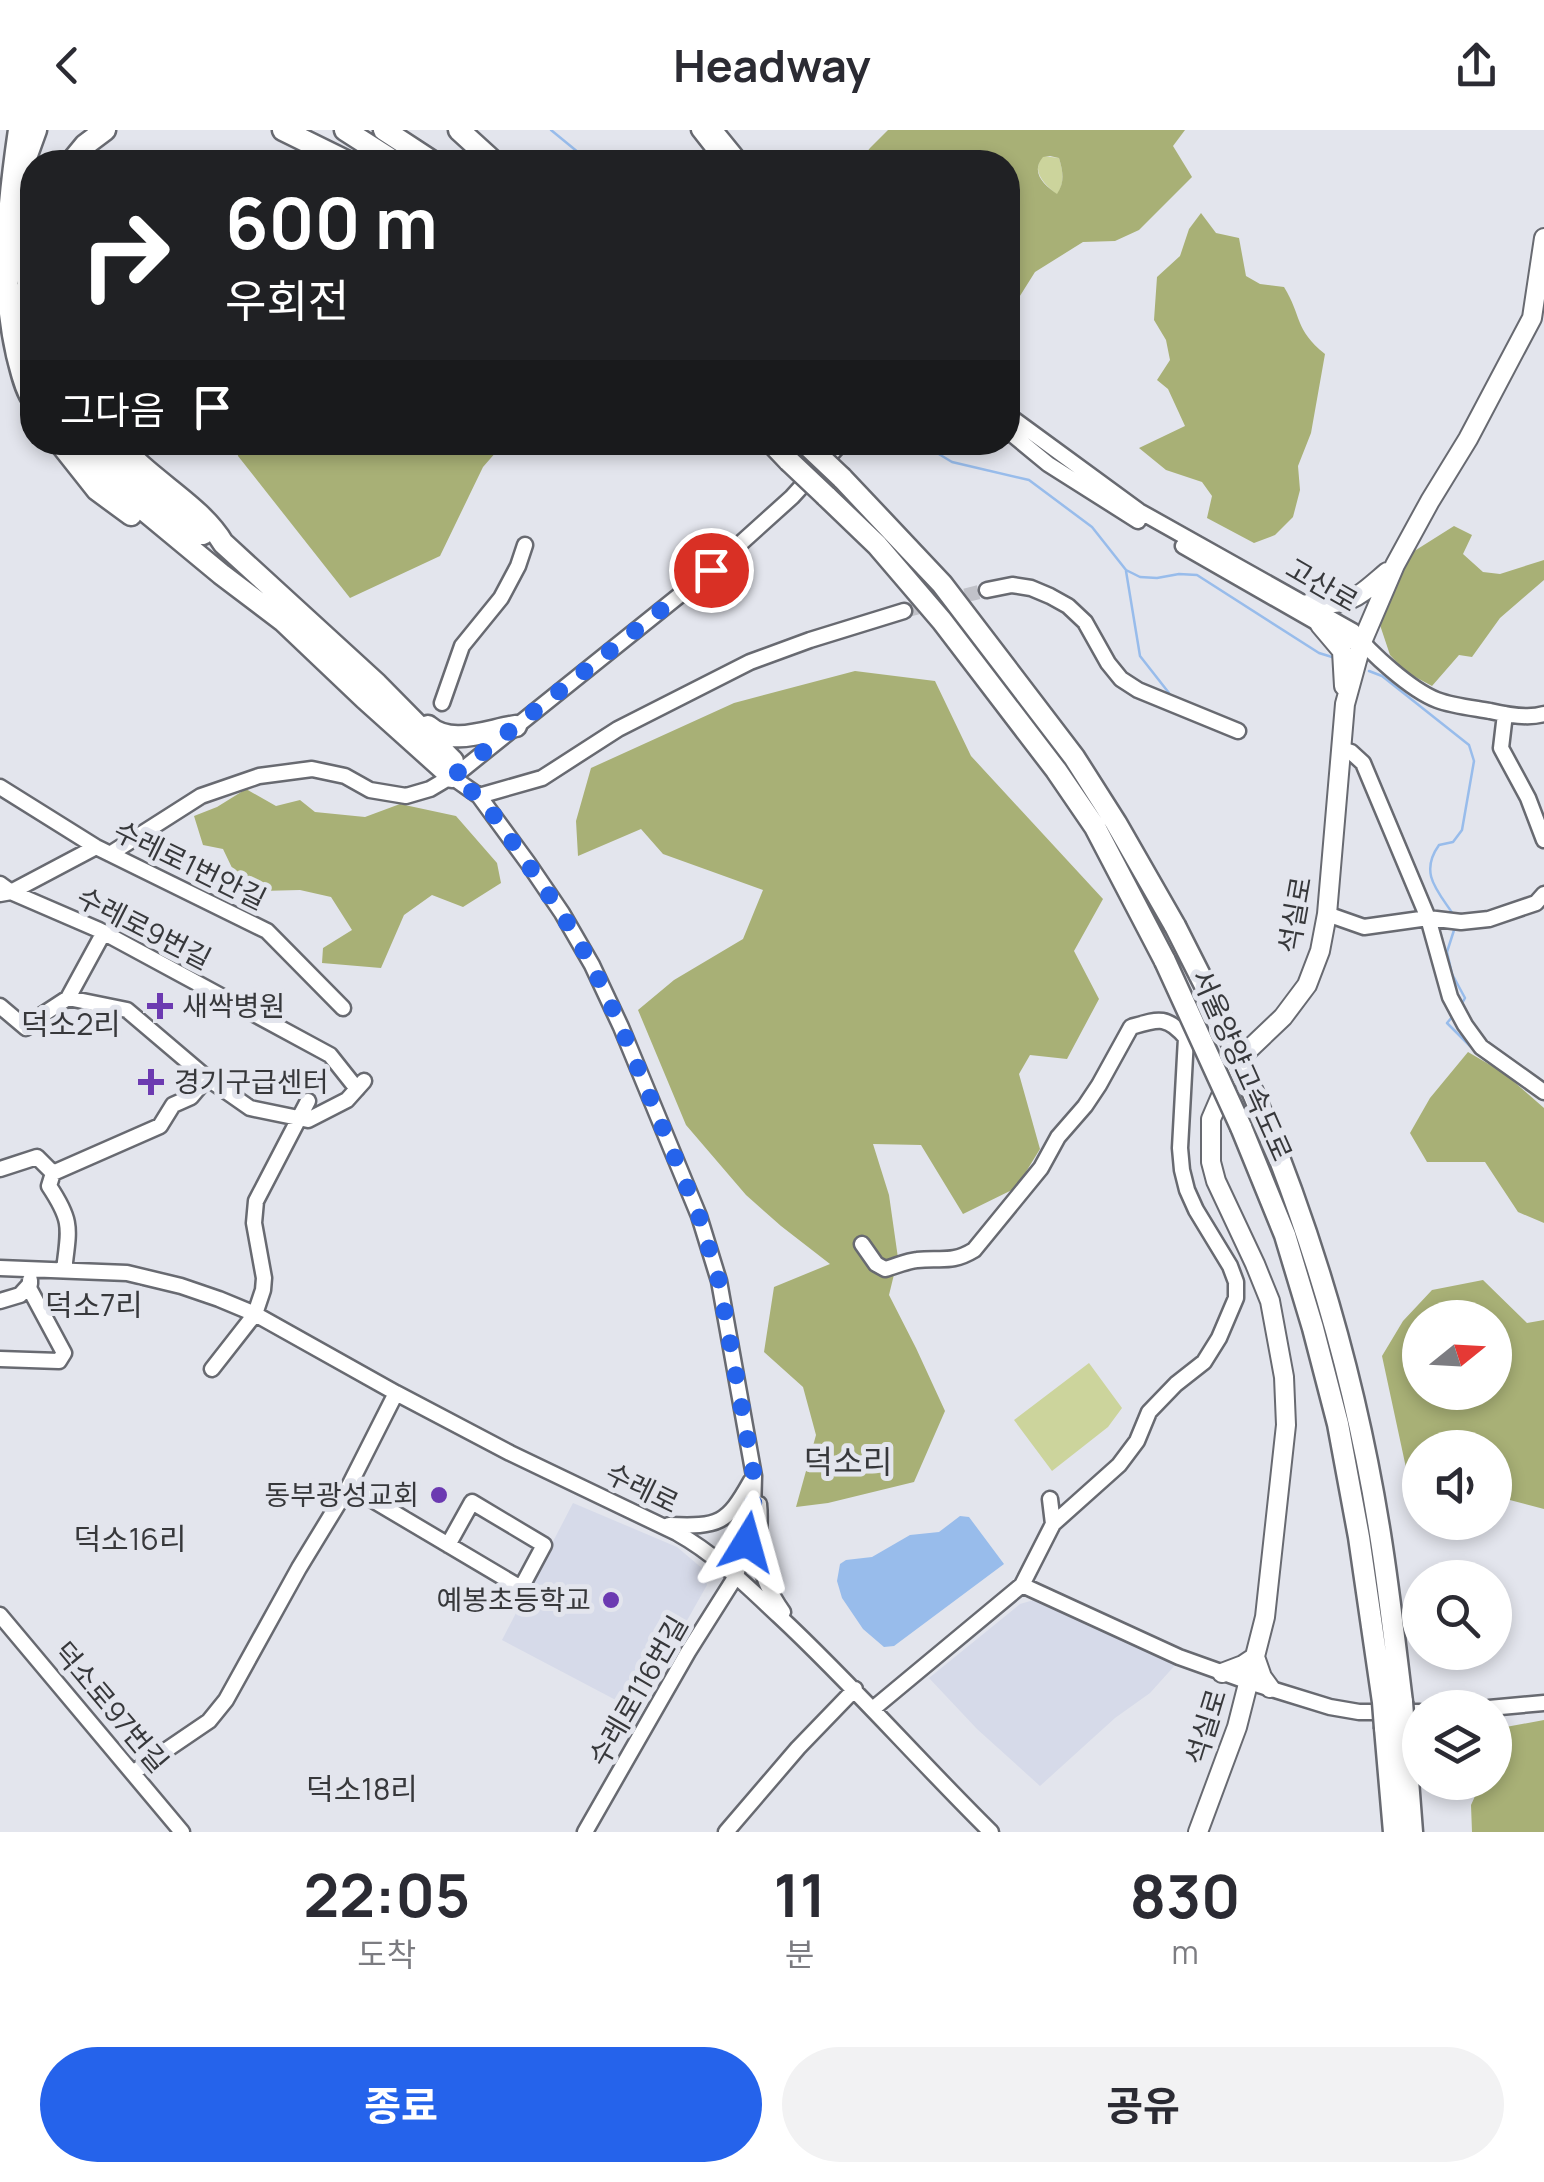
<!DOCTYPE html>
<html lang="ko">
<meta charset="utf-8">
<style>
:root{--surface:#fff;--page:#f2f2f3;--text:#2b2b33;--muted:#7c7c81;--accent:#2563eb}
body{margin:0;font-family:Manrope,"Noto Sans KR",sans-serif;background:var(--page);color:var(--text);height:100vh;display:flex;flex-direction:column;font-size:38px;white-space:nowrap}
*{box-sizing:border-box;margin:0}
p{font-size:32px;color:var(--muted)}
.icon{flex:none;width:55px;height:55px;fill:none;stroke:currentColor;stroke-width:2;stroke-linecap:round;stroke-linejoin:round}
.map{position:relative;height:1702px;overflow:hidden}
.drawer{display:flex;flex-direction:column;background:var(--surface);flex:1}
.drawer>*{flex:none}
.top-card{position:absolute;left:20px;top:20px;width:1000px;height:305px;border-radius:40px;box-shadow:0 5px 15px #0003;background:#202124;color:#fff;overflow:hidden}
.needle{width:65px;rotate:72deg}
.buttons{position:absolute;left:1402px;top:1170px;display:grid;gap:20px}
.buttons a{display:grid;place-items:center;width:110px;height:110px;border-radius:50%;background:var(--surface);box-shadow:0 5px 15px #0003;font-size:50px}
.pin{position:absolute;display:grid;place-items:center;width:85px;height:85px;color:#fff;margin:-42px;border:5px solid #fff;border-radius:50%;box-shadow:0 2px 10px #0007}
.me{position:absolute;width:110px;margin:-55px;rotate:8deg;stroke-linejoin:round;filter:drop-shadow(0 0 8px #0008)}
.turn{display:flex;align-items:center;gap:35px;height:210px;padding:0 40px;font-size:45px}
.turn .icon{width:130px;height:130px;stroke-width:2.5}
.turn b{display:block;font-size:70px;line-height:85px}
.then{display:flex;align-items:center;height:95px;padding:0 40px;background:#0003;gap:20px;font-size:38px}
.eta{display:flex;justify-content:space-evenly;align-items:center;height:170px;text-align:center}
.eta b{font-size:60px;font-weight:700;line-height:70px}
.button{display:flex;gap:20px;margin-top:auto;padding:20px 40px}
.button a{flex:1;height:115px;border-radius:60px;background:var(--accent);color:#fff;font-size:40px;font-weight:700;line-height:115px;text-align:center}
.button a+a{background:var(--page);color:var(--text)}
header{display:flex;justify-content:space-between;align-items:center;height:130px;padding:0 40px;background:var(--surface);font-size:45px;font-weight:700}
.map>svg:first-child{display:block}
</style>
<header><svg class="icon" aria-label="back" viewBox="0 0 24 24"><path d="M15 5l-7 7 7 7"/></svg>Headway<svg class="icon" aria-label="share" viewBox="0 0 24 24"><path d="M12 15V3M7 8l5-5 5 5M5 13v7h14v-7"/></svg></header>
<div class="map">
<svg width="1544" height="1702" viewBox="0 0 1544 1702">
<rect width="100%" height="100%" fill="#e3e5ed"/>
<!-- built -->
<path fill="#d6dae9" d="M573 1373 677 1417 703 1439 707 1455 637 1579 629 1577 502 1510Z
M1034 1470 1177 1533 1150 1563 1115 1588 1040 1656 977 1599 929 1548 1020 1474Z"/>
<!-- green -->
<path fill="#ccd49c" d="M1043 26 1059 28C1063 42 1065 52 1057 65 1045 54 1030 42 1043 26Z
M1089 1233 1122 1278 1108 1297 1052 1341 1014 1290Z"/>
<!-- forest -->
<path fill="#a8b076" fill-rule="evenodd" d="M888 0H1185L1173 16 1192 47 1139 100 1115 111 1083 112 1035 142 1013 177 1008 216V32H961L948 30 945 32C935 33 921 35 911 32 897 29 899 18 881 27L879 32H859L870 18ZM1050 26 1059 28C1063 42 1065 52 1057 64 1044 55 1030 42 1043 27Z
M1201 83 1216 103 1239 108 1246 146 1260 154 1284 157C1302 186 1294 199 1325 224L1311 303 1298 336 1300 360 1293 387 1275 405 1254 413 1207 388 1212 366 1202 352 1166 340 1139 318 1185 296 1168 259 1157 250 1170 230 1166 210 1154 190 1157 147 1180 126 1189 99Z
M236 313V312L504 313 483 337 440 426 350 468 238 326Z
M1454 396 1472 405 1463 424 1483 442 1500 444 1544 430V450L1500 488 1472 527 1459 525 1432 556 1406 542 1390 525 1380 495 1408 425Z
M855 541 935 551 971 626 1103 769 1074 821 1099 869 1067 929 1030 925 1019 944 1040 1019 1016 1058 963 1084 921 1015 873 1014 889 1065 898 1128 889 1165 916 1218 945 1281 914 1352 828 1373 796 1377 816 1305 803 1257 764 1222 774 1157 830 1134 781 1096 746 1065 686 995 638 880 674 850 743 809 763 760 663 724 641 699 578 726 576 691 591 638 734 573Z
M246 659 276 676 300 670 315 682 365 687 400 674 456 686 497 733 501 753 463 777 432 765 404 785 381 838 322 833 323 818 352 800 331 767 300 760 260 761 234 742 223 719 203 715 194 686 217 677Z
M1468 922 1504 943 1544 978V1093L1518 1082 1485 1032H1427L1410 1003 1430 968Z
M1483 1150 1527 1193 1544 1190V1379L1506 1369H1495V1318H1420V1374L1414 1375 1382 1226 1403 1191 1432 1160ZM1420 1188H1495V1262H1420Z
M1544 1590V1702H1472L1471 1675 1481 1653 1495 1652V1599Z"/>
<!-- water -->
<path fill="#98bceb" d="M960 1386 969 1387 1004 1434 894 1516 884 1517 863 1499 842 1468 837 1451 840 1434 846 1430 872 1427 910 1405 939 1402Z"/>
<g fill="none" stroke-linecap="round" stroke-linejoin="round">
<!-- stream -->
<path stroke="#98bceb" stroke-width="2.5" d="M551 0 590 32
M919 312 952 332 1029 350 1092 397 1126 440 1140 447 1157 448 1179 444 1197 445 1319 523 1332 527
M1126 441 1140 526 1169 563
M1369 541 1382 546 1469 615 1474 631 1462 700 1453 712 1439 715C1419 743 1437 760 1453 784
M1455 797 1447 822 1452 844 1465 868 1460 877
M1453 886 1447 893 1471 917"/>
<!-- minor-tunnel -->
<path stroke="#c1c2c9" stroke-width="14" stroke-dasharray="14 7" stroke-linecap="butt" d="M904 481 987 460"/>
<defs>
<path id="minor" d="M699 0 724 32
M715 0 741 32
M1008 285 1139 381 1353 501C1370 523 1411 560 1437 570 1453 576 1473 578 1490 581 1507 585 1528 589 1544 584
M1008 301 1048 334 1138 391
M1183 416 1349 511 1362 512
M987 460 1012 455 1031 458 1050 466 1068 476 1085 492 1108 533 1121 549 1138 560 1238 601
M442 573 462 516 501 468 518 436 525 415
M1505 584 1501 618 1528 668 1544 710
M1341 619 1351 622 1363 633 1428 788 1450 867 1465 895 1481 917 1544 962
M452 647 479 666 528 733 562 783 592 835 621 897 699 1086 719 1151 754 1346 753 1381 736 1446 688 1522 585 1702
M0 657 96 717 267 801 343 878
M479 666 542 648 618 599 750 532 810 510 904 481
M110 724 201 666 259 646 312 639 345 646 370 660 406 666 430 659 462 640 711 440 792 367 842 312
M0 754 11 762 96 717
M0 764 11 762 99 800 330 925 357 959
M1327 784 1364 797 1428 788 1461 792 1489 789 1536 773 1544 764
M68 868 104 802
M0 876 26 898 42 885 68 868 127 880 207 948 250 978 308 990 347 970 364 951
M0 1039 37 1027 53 1043 160 996 173 975 191 967 207 948
M53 1043 49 1056C73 1092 69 1098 64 1140
M862 1114 876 1134 885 1139C896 1136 907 1131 917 1130 941 1127 951 1134 974 1120L1041 1038 1058 1007 1085 976 1099 955 1131 897C1158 889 1167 885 1186 908
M0 1138 127 1143 181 1156 219 1169 255 1184 396 1263 510 1323 677 1403C715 1424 747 1456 779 1486 853 1555 919 1631 991 1702
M0 1171 20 1165 30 1154V1150
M0 1229 59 1231 64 1223 28 1156
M212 1239 255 1184 263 1160 264 1148 254 1093 256 1071 308 971
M349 1356 521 1458 544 1415 472 1372 448 1415
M759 1374C761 1391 758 1406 759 1423 761 1445 770 1464 783 1482
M1053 1394 1119 1335 1137 1311 1149 1282 1176 1254 1204 1232 1219 1208 1236 1168V1152L1230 1136 1196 1080 1187 1060 1182 1040 1180 1018 1186 908 1203 917
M669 1395C719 1397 727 1394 751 1351
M1022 1455 1179 1527 1249 1552 1330 1577 1359 1582H1420
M0 1485 182 1702
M874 1578 1022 1455 1053 1394 1050 1369
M1489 1578 1544 1573
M134 1642 209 1591 226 1570 299 1438 349 1356 396 1263
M726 1702 798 1618 855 1559"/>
<path id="major" d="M1307 474C1352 475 1354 470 1387 442
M1320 495 1342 521 1344 556
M1255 1527 1262 1547 1270 1558
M1222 1543 1243 1535 1255 1527
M1198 1702 1237 1597 1265 1487 1286 1295 1284 1247 1270 1171 1255 1134 1216 1051 1211 1032V989L1230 945 1241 927 1283 887 1307 855 1320 821 1327 784 1345 574 1362 512 1395 435 1430 371 1468 309 1532 188 1544 108"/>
<path id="highway" d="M19 0C8 75 0 151 17 225 21 240 24 256 32 269
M283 0 348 32
M345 0 395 32
M384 0 433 32
M459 0 494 32
M71 32 85 15 105 0
M23 36 36 0
M32 46C25 89 22 132 32 175
M18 164 32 221
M59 312 97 360 131 385
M75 312 88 330 110 352 221 444 283 491 364 568 452 647
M96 312C124 351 163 378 203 404
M119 312C147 349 200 374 223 413L377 554 453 631
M771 312 789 331
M842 348 942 454 1074 627 1116 693 1175 796
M826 366 877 415 942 491 1056 640 1095 697 1165 831
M428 596C451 617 488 600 516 596
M1253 963C1313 1104 1356 1253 1380 1404 1389 1460 1395 1516 1402 1572
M1241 997 1285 1105 1313 1198 1338 1294 1359 1407 1383 1572
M1385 1598 1394 1702
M1404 1598 1412 1702"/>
</defs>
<!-- minor casing -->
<use href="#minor" stroke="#686a71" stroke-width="19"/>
<!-- major casing -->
<use href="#major" stroke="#686a71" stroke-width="22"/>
<!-- highway casing -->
<use href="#highway" stroke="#686a71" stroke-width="25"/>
<!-- minor -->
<use href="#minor" stroke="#fff" stroke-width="14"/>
<!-- major -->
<use href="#major" stroke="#fff" stroke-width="18"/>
<!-- highway -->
<use href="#highway" stroke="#fff" stroke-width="20"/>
<defs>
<path id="highway-bridge" d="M805 313 842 348
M789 331 826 366
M1175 796 1220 885 1253 963
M1165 831 1241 997
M1383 1572 1385 1598
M1402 1572 1404 1598"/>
</defs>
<!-- highway-bridge casing -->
<use href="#highway-bridge" stroke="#686a71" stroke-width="25" stroke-linecap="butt"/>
<!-- highway-bridge -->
<use href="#highway-bridge" stroke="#fff" stroke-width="20"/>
</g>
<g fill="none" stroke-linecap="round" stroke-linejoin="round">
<!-- route -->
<path stroke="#2563eb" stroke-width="18" stroke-dasharray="0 32.4" d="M711 440 452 647 478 666 496 688 562 784 592 835 621 897 699 1086 719 1151 754 1346 753 1381 747 1412"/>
</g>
<!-- markers -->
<g fill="#6c3ab1" stroke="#e3e5ed" stroke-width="4">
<path d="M155 861h10v10h10v10h-10v10h-10v-10h-10v-10h10z"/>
<path d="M146 937h10v10h10v10h-10v10h-10v-10h-10v-10h10z"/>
<circle cx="439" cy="1365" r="10"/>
<circle cx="611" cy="1470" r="10"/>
</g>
<g text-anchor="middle" stroke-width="10" stroke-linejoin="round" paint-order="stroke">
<!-- street labels -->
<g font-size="28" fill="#37383b" stroke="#e3e5ed">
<text transform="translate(1322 455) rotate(30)" y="10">고산로</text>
<text transform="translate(190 735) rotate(26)" y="10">수레로1번안길</text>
<text transform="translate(1295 785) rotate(-80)" y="10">석실로</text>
<text transform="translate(144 798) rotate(27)" y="10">수레로9번길</text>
<text transform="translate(1242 935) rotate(66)" y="10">서울양양고속도로</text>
<text transform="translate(642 1358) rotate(26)" y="10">수레로</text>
<text transform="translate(638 1561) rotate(-60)" y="10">수레로116번길</text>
<text transform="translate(111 1577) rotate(50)" y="10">덕소로97번길</text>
<text transform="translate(1206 1597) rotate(-73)" y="10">석실로</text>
</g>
<!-- poi labels -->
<g font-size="28" fill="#37383b" stroke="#e3e5ed" text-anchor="start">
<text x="182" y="886">새싹병원</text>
<text x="174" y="962">경기구급센터</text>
<text x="419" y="1375" text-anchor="end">동부광성교회</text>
<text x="591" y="1480" text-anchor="end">예봉초등학교</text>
</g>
<!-- neighbourhood labels -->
<g font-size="30" fill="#37383b" stroke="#e3e5ed">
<text x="71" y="905">덕소2리</text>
<text x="94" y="1186">덕소7리</text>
<text x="130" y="1420">덕소16리</text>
<text x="362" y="1670">덕소18리</text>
</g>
<!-- quarter labels -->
<g font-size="32" fill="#37383b" stroke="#e3e5ed">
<text x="848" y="1343">덕소리</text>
</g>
</g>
</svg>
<div class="buttons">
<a><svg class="needle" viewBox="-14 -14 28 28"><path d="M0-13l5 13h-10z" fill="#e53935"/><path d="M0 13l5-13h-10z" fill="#7c7c81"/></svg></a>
<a><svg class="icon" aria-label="sound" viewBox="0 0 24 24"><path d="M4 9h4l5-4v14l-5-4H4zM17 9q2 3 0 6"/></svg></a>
<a><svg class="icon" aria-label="search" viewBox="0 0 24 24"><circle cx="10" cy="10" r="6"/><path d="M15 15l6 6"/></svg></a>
<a><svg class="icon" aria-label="layers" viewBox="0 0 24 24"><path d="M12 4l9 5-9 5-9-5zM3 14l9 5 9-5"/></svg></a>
</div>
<div class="pin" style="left:711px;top:440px;background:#d93025"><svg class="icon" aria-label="arrive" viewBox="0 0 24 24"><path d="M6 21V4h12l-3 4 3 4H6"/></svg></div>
<svg class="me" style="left:747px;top:1412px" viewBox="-20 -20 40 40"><path d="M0-17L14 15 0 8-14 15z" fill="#2563eb" stroke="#fff" stroke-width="4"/></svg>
<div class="top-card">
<div class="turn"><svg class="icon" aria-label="right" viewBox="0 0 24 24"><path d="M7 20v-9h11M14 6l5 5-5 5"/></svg><div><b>600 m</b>우회전</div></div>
<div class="then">그다음<svg class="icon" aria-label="arrive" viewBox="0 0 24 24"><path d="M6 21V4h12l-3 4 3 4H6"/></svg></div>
</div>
</div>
<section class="drawer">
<div class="eta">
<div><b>22:05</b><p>도착</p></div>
<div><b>11</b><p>분</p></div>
<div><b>830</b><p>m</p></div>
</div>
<div class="button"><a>종료</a><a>공유</a></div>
</section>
